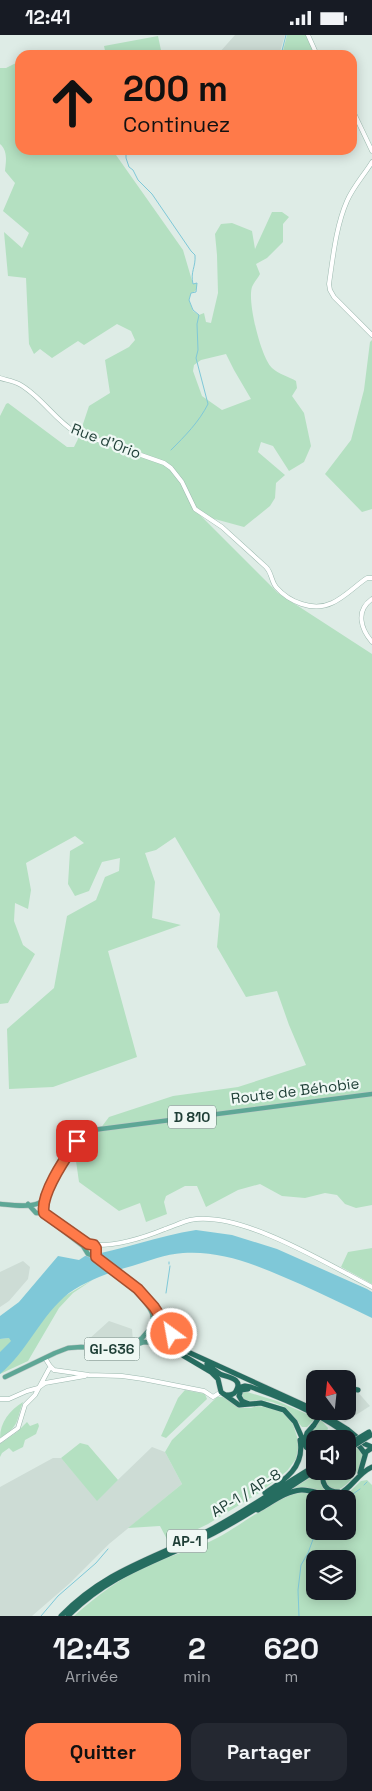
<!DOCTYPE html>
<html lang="fr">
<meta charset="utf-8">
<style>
:root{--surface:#171b24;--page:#242831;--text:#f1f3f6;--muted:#9ea1a6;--accent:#ff7a49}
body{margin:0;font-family:"Space Grotesk",sans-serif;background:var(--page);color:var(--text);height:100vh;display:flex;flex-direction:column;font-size:19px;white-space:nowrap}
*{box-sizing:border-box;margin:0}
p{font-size:16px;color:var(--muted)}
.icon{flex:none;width:28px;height:28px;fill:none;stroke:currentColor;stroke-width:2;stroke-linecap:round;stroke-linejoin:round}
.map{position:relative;height:1581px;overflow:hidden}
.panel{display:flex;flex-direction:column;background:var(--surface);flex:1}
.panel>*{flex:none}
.banner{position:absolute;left:15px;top:15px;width:342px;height:105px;border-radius:15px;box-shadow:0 2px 12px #0003;background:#ff7a49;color:#111;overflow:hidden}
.needle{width:32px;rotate:345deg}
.buttons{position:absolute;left:306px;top:1335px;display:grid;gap:10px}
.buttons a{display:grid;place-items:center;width:50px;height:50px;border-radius:10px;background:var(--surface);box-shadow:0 2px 12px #0003;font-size:25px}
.pin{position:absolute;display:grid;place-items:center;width:42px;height:42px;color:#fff;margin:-21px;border-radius:10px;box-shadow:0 2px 8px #0006}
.me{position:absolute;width:55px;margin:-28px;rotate:328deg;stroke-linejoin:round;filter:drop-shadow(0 0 4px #0008)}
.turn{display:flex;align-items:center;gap:18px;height:105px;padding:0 25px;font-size:22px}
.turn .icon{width:65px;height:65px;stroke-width:2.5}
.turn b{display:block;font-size:35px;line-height:42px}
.eta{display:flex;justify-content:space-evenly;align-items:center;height:85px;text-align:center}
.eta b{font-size:30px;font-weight:600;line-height:35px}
.primary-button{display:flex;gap:10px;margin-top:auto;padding:10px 25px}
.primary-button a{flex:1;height:58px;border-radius:15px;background:var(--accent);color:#111;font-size:20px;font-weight:600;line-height:58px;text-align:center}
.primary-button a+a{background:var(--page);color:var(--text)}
.status{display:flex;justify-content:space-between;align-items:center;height:35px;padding:0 25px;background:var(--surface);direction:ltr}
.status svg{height:14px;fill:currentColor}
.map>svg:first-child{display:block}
</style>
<div class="status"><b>12:41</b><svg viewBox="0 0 49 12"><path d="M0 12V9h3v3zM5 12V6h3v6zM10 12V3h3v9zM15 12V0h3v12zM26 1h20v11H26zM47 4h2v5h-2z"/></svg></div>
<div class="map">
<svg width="372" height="1581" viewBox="0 0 372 1581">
<rect width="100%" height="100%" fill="#deece6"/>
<!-- built -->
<path fill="#cddcd5" d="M235 0H285L279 20H214L219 18Z
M23 1226 30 1232 28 1244 9 1266 0 1272V1237Z
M109 1286 132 1294 133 1307 119 1311 89 1310V1304Z
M348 1355H356L370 1371 345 1387 335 1382 333 1376H348Z
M152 1412 165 1417 182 1449 109 1509 70 1548 32 1581H0V1452L53 1423H61L97 1465Z"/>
<!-- green -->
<path fill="#b4e0c1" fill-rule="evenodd" d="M287 0H307L316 20H282Z
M158 1 162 20H106L104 11Z
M20 26V115H118L116 120 183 215 193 249 197 248C197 254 197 256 191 258L189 265 193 276 199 280 204 278 206 287 211 288 218 258 217 220 215 199 221 189 232 188 252 196 255 214 272 177H282L289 182 283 189V207L267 223 256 229 260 239C258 243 254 247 252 252 247 266 261 323 272 333 278 339 290 342 296 346L297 353 292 361 304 378 311 411 304 427 289 436 273 411 261 407 258 417 285 440 276 448 275 463 270 471 244 492 200 480 278 558 372 619V1170L356 1173 345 1169 337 1160 325 1158 305 1163 282 1161 260 1149 238 1155 206 1172 197 1151H185L166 1161 164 1167 167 1179 146 1187 140 1168 119 1176 79 1147 76 1126 109 1082 173 1061 238 1052 306 1030 289 990 277 956 246 962 217 912 220 879 175 802 156 815 145 818 155 847 152 883 181 890 108 916 137 1022 53 1052 9 1054 7 994 54 953 67 881 96 865 105 842 119 836 120 823 102 827 89 856 75 861 68 849 70 816 84 808 75 801 26 828 31 855 28 874 15 868 14 886 23 910 35 919 8 968 0 969V381L6 369 8 368 67 412H74L78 404 89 371 110 358 105 325 129 312 135 305 131 296 117 289 84 310 78 306 52 323 40 314 34 319 29 309 26 243 8 241 4 197 22 213 29 198 3 176 15 148 5 136C6 126 8 116 0 109V33H6ZM226 319 234 335 251 364 222 375 202 361 193 336 194 330 201 325Z
M372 305V474L362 477 325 439 351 405 364 355 370 307Z
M372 1213V1249L341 1232 348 1217Z
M94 1244 73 1258 59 1273 28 1326 0 1339V1304L9 1303 39 1276Z
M185 1355 205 1359 207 1364 166 1403 161 1401 178 1363Z
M244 1356 277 1366 316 1383 307 1392H302L285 1372 272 1367 260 1365 246 1366 242 1364 241 1359Z
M217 1362H224L240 1373H251L257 1371 278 1374 292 1386 299 1408 296 1424 287 1436 259 1458 208 1489 169 1508 160 1491 128 1493 182 1449 165 1417 172 1405Z
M23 1367C16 1386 20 1391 0 1403 0 1387 10 1375 23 1367Z
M321 1385 328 1393 326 1400 328 1404H315V1417L309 1414 306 1406 310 1396Z
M27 1387 30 1391 38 1388 39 1391 36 1399 25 1405 23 1412 13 1417 9 1413 2 1418 0 1422V1409L17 1397Z
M80 1408 88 1410 118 1445 97 1466 61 1423Z
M357 1413C358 1415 362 1417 362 1419 366 1430 346 1454 336 1455 332 1455 329 1453 326 1450L325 1440 328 1436H348V1420Z
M321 1436V1449L326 1458 304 1453 292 1454Z
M367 1445 372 1450V1581H74C98 1560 120 1543 149 1530 171 1520 196 1514 217 1503 242 1490 273 1464 300 1457 307 1455 331 1463 341 1464H315V1496H348V1464H342L361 1446ZM315 1524H348V1556H315Z"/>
<!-- water -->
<path fill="#7fc8d8" d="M196 1195 232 1200 277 1214 367 1254 372 1257V1283C348 1271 324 1260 300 1249 263 1233 225 1215 183 1218 165 1219 149 1226 132 1231 110 1237 88 1245 69 1258 41 1280 27 1317 0 1339V1317L11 1306 9 1303 0 1304V1281L19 1267 58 1221 79 1225 85 1221C122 1215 158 1201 196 1195Z"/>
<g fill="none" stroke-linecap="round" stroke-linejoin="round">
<!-- stream -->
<path stroke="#7fc8d8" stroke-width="1" d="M281 20 286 0
M130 115 126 119V123L129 132 133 135 138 145 152 159 191 216 195 220C196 232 190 237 193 249L197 248 196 257 191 258 189 265 193 275 199 280 197 289 198 315 196 323 208 369C199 387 185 401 171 415
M169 1227V1229
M166 1258 170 1231
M364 1450 367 1447
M346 1464 360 1454
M41 1581 58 1561 96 1528 108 1514
M299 1581 298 1555 301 1530 308 1518 315 1499"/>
<defs>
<path id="secondary" d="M308 0 317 20
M352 74 372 116
M372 127C364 140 353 152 347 166 336 191 333 222 329 249L330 255 334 262 372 300
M0 343C6 345 13 346 19 349 40 360 55 385 75 397L164 428 171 433 182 447 195 474 222 492 266 532C272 538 271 546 276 552 289 567 313 577 332 568 345 562 355 551 367 543H372
M372 564C355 576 361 594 372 607
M94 1210C119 1211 143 1203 165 1194 174 1191 182 1187 190 1185 240 1175 327 1229 372 1252
M45 1323 50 1331 54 1335 89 1340 122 1341 143 1344 204 1356 213 1362 221 1357
M0 1364H9L27 1356 38 1353 45 1348 85 1341
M0 1406 18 1393 25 1370 35 1360 49 1334 51 1333"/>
<path id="primary" d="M46 1161 44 1173 45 1178 87 1209 94 1210 96 1213V1222
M0 1169C11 1170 29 1173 39 1168 45 1165 47 1158 50 1153 60 1132 71 1105 93 1095L372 1059
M28 1169 36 1178H40L83 1211 88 1219 96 1222 123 1241 138 1254 154 1272 163 1285
M126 1247C135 1256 147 1266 152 1278 156 1289 143 1297 155 1307
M135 1308 142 1303 149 1295
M5 1342 55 1318 68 1313 81 1312 122 1314 144 1307 162 1308 170 1303 172 1294 167 1287 158 1285 151 1290"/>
<path id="highway" d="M170 1303 174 1310 179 1314
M162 1308 211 1337 218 1344 221 1357 239 1370 261 1368 284 1375 295 1387 306 1412 315 1419
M177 1312 315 1375
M207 1329C211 1332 215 1336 220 1339 226 1342 244 1343 236 1356 234 1360 230 1360 226 1360
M336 1344 338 1341
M238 1353 245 1351 251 1352C283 1363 347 1389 365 1419
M348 1353 358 1355
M248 1354 241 1355 239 1361 242 1366 249 1369
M318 1376 347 1394 365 1409 372 1412
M304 1409 307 1398 314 1390
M324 1436C320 1448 326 1457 339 1457
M360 1438 366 1417 372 1413
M265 1458C285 1445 305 1432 300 1405
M258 1475C271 1468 286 1456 301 1455 314 1454 326 1464 339 1459 352 1453 358 1438 372 1432
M61 1581C107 1534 154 1524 210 1495 246 1476 280 1452 315 1431
M68 1581C113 1536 160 1526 214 1498 249 1480 282 1457 315 1436"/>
</defs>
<!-- secondary casing -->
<use href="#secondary" stroke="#9cb9af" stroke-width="5"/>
<!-- primary casing -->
<use href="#primary" stroke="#c0c9c7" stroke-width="5.5"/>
<!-- highway casing -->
<use href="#highway" stroke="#c0c9c7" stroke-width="6"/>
<!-- secondary -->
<use href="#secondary" stroke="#fff" stroke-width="4"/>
<!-- primary -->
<use href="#primary" stroke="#5ea796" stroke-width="4.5"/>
<!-- highway -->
<use href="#highway" stroke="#266d60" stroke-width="5"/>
<defs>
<path id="highway-bridge" d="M314 1390 323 1376
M349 1409 369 1397
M352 1412 371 1400"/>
</defs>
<!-- highway-bridge casing -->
<use href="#highway-bridge" stroke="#c0c9c7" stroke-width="6" stroke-linecap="butt"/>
<!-- highway-bridge -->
<use href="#highway-bridge" stroke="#266d60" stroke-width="5"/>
</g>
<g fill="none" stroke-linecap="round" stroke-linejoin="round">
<defs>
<path id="route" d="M77 1106C66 1122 40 1159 44 1178L88 1209 94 1210 96 1213V1222L138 1254 154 1272 163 1286 170 1291 172 1299"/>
</defs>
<!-- route casing -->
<use href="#route" stroke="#a64f2f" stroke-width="12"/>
<!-- route -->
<use href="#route" stroke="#ff7a49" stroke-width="9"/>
</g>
<g text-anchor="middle" stroke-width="4.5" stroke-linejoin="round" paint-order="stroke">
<!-- shield labels -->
<g fill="#eff8f4" stroke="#5d766f" stroke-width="1">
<rect x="168" y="1070.5" width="48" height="23" rx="4"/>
<rect x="84.5" y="1302.5" width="55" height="23" rx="4"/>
<rect x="167" y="1494.5" width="40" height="23" rx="4"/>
</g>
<g font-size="14" font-weight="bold" fill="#1e3e36">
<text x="192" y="1087">D 810</text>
<text x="112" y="1319">GI-636</text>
<text x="187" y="1511">AP-1</text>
</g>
<!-- street labels -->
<g font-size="15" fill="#1e3e36" stroke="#eff8f4">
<text transform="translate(106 406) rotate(21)" y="5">Rue d'Orio</text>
<text transform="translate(295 1056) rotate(-7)" y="5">Route de Béhobie</text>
<text transform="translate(246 1458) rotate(-31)" y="5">AP-1 / AP-8</text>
</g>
</g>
</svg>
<div class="buttons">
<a><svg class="needle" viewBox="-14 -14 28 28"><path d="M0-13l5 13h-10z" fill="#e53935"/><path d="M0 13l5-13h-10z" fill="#9ea1a6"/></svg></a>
<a><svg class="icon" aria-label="sound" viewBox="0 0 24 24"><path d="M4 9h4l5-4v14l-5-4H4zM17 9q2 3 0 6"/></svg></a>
<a><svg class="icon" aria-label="search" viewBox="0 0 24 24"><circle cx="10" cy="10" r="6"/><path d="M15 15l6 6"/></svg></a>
<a><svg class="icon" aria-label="layers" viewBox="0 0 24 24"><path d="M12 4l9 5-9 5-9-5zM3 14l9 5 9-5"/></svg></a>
</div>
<div class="pin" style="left:77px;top:1106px;background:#d93025"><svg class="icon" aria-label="arrive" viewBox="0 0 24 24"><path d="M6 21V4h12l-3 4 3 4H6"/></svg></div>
<svg class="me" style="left:172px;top:1299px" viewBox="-20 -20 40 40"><circle r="17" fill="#ff7a49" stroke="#fff" stroke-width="3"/><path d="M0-11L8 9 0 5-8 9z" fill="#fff"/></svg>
<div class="banner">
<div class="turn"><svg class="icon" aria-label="ahead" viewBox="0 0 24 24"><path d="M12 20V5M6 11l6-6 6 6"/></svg><div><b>200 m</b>Continuez</div></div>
</div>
</div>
<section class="panel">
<div class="eta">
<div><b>12:43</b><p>Arrivée</p></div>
<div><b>2</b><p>min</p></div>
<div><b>620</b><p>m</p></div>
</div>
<div class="primary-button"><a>Quitter</a><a>Partager</a></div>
</section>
